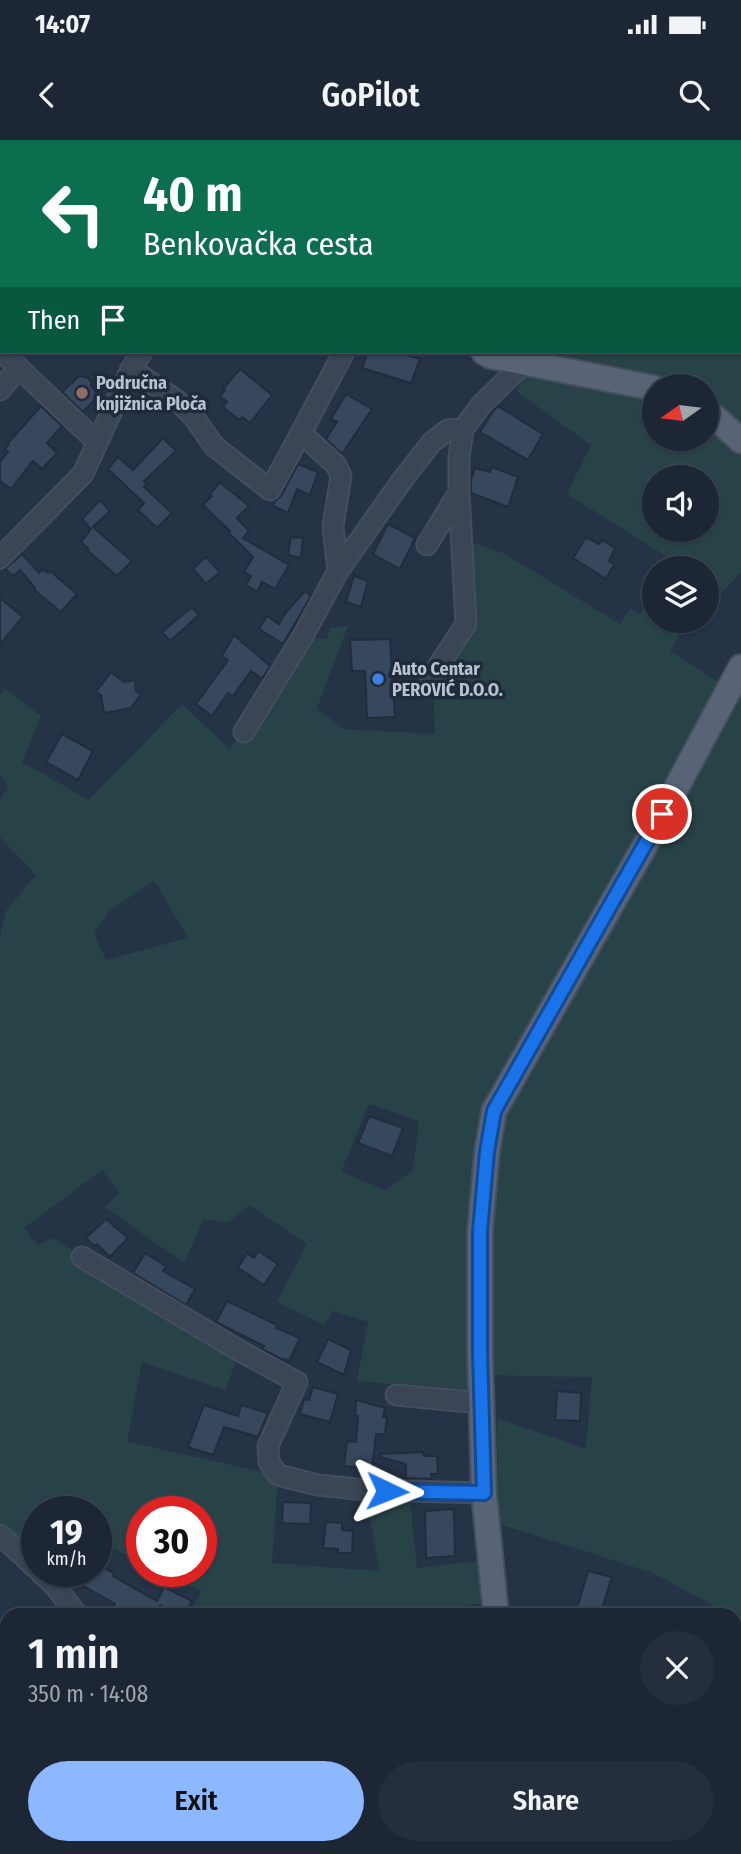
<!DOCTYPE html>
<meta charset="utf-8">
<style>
:root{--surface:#1c2635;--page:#252e3d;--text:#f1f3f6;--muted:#a0a5ad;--line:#3a4350;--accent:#8db8ff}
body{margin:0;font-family:"Fira Sans Condensed",sans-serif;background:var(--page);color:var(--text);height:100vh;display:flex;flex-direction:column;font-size:26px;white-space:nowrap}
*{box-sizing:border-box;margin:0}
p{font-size:23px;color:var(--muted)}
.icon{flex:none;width:38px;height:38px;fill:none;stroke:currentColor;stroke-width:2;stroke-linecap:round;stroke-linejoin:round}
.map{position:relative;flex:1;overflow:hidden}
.panel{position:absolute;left:0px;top:1468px;width:742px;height:247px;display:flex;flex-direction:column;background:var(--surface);border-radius:21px 21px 0 0;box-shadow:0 2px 5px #0004,0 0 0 2px var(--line)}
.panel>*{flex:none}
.hud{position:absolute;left:0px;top:0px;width:742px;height:214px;box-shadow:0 2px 5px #0004,0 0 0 2px var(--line);background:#0b6e4f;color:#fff;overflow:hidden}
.needle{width:46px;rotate:256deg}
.controls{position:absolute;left:642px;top:234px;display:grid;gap:14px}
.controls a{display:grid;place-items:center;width:77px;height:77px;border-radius:50%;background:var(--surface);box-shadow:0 2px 5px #0004,0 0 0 2px var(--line);font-size:35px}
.speed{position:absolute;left:21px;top:1356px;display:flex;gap:14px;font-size:35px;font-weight:700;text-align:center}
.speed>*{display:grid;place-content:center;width:91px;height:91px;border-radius:50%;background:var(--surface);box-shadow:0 2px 5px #0004,0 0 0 2px var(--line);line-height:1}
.speed small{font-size:18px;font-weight:400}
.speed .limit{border:10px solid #d22;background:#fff;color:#111}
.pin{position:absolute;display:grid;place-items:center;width:60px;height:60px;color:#fff;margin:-30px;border:4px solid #fff;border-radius:50%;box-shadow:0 2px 7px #0007}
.me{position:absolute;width:77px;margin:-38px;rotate:92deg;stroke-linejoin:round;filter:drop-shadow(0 0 5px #0008)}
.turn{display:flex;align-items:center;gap:24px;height:147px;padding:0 28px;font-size:32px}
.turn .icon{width:91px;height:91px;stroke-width:2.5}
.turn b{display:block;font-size:49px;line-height:60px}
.then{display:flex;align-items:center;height:66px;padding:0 28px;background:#0003;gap:14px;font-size:26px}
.round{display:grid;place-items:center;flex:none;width:74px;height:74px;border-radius:37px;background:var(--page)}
.summary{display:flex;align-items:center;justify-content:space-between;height:119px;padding:0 28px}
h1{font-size:42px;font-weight:600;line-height:52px}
.action{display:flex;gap:14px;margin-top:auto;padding:14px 28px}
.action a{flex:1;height:80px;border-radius:42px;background:var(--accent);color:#111;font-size:28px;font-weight:600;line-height:80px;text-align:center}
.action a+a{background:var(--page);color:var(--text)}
.status{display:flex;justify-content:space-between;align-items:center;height:49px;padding:0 35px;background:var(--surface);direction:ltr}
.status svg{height:19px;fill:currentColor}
header{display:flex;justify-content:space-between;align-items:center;height:91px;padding:0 28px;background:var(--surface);font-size:32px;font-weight:600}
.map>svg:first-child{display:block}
</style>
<div class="status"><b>14:07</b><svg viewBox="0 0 49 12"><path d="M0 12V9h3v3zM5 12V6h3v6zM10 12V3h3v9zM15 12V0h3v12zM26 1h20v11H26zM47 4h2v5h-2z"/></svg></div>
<header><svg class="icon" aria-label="back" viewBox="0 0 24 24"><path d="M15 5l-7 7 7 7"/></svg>GoPilot<svg class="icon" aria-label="search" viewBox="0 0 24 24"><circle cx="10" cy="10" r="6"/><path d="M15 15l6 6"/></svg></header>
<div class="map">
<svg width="741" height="1714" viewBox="0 0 741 1714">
<rect width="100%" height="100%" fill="#253347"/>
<!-- green -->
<path fill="#284347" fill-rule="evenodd" d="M0 0H146L147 2H2V159L0 161Z
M741 55V432L716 459 707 454V429H666L671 419 567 354 591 305 517 252 525 222 484 212H740ZM654 247H707V299H654ZM654 338H707V390H654Z
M471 402 503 413 620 484 630 468 640 475 654 449V481H688L670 511 729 549 741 527V1485L735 1481V1475H727L704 1460 653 1433 499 1384 497 1278 586 1309 592 1237 481 1235V1261L428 1248 357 1241 368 1182 333 1171 324 1185 277 1162 307 1104 249 1065 228 1083 204 1079 184 1123 105 1067 119 1053 102 1030 24 1088 38 1105 54 1098 82 1117 240 1211 225 1250 142 1222 127 1302 278 1335 272 1423 379 1431 366 1350 409 1351 417 1428 489 1420 494 1460 425 1475H297L256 1468 255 1475H188L202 1451 161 1432H201V1372H142V1422L96 1401V1372H37V1429L0 1395V797L6 771 36 735 0 697V660L8 647 0 635V554L5 548 41 576 22 622 89 660 182 564 229 609 244 592 310 498 327 499 330 488 348 486 317 568 343 589 435 594 433 549 476 481ZM154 741 188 798 106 820 94 793 109 771ZM369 964 419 981 413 1030 386 1050 341 1032Z"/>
<!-- building -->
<path fill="#37475d" stroke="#212c3d" stroke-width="2" d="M368 212H398L420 219 411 243 362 228Z
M240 229 272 255 250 283 242 277 239 280 223 267 227 262 220 256 225 250 223 249Z
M79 236 88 238 91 242V246L99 255 83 272 62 252Z
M346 254 372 269 342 314 326 299 337 282 331 279Z
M41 266 62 286 47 303 57 313 42 329 33 321 11 349 0 341V321L8 312 5 309 9 304 8 303Z
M498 266 543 294 528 320 480 292 493 271Z
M163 298 176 311 144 341 147 343 144 347 172 373 157 388 138 370 144 363 108 329 118 317 133 330Z
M298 324 318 332 310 355 297 349 288 373 273 366 275 361 281 356Z
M492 327 518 337 508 367 471 353V340L475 328 490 332Z
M220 342 249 366 237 378 249 391 243 398 289 425 275 449 262 442 257 452 246 445 251 436 244 432 253 417 229 393 230 391 203 365 212 356 210 354Z
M100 360 110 371 93 387 132 421 117 436 87 410 88 408 81 402 91 389 82 379Z
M388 384 415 398 400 429 373 414Z
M291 397 303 398 301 418 288 415Z
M586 397 599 404 602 400 615 408 609 421 614 424 606 439 573 418Z
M22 414 39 433 42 429 48 433 50 431 77 454 61 472 34 450 35 448 20 430 13 436 5 429Z
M206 417 220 432 206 444 193 429Z
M354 436 368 441 361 467 346 462Z
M305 451 311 456 283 504 259 489 267 476 279 484 286 472Z
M0 458 23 477 0 504Z
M192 467 199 475 170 501 162 492Z
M234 495 270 526 262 539 251 531 233 556 228 553 212 576 196 564 228 520 222 516Z
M390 499 395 577 367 578 365 531H352L350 500Z
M111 532 124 542 135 540 136 551 141 554 131 568 104 573 101 555 96 552Z
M62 594 93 611 78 640 46 622Z
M369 976 403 988 392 1016 358 1003Z
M106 1079 128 1098 110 1117 97 1104 94 1106 86 1098Z
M258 1111 278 1124 264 1145 238 1128 247 1113 254 1118Z
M145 1113 166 1126 163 1131 195 1149 186 1165 133 1133Z
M227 1161 277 1185 276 1188 300 1198 289 1221 284 1219 283 1220 262 1209 264 1206 216 1182Z
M328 1199 351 1210 344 1235 317 1222Z
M313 1247 338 1254 330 1282 300 1274 304 1259 309 1260Z
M557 1251 581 1253 580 1281 555 1280Z
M356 1260 385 1268 383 1277H387L385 1294H376L372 1329 344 1326 347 1301 356 1302 358 1276 355 1275Z
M204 1265 238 1276 241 1265 268 1273 258 1297 224 1287 213 1315 188 1307Z
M423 1312 424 1316H437L438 1334H431L432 1339 406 1338V1324L380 1317 381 1314Z
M283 1362 311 1363 310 1384 282 1383Z
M454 1369 455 1416 426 1418 425 1371Z
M326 1382 342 1383V1390L353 1391 352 1413H338V1409L323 1408Z
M96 1424 114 1433 113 1436 157 1461 164 1447 192 1461 184 1475H179L160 1465 154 1475H127L114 1466 115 1464 80 1444 87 1432H96Z
M588 1431 612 1437 609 1446 600 1475H575Z"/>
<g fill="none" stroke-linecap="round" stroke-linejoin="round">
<defs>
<path id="minor" d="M146 0 147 2
M357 2 361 0
M740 56 741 55
M2 212 97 302
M131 229 176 260 193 276 214 306 270 350 301 293
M0 250 18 229
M427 405 459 352
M0 418 83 334 131 229 142 212
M338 431 333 386 341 336 336 325 301 293 344 212
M431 537 466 484 459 352V317L463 289 481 265 525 222 530 213
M244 592 303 496 338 431 403 339 432 302 448 290 463 289
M82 1117 240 1211 297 1242 268 1306 269 1322 278 1335 318 1345 366 1350 484 1353
M396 1255 470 1262 481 1261
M0 1395 37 1429
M40 1432 55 1446 77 1475
M735 1640 741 1626
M735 1660 741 1659
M336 1708 338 1714
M225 1712 278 1708
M621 1714 634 1708"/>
<path id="major" d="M406 2 407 0
M484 212 491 216 654 248
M707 270 741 301
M496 1475 484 1353 480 1213V1091L487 1012 494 971 651 695 741 527
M519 1714V1708"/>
</defs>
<!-- minor casing -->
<use href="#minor" stroke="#444e5f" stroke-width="23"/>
<!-- major casing -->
<use href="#major" stroke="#444e5f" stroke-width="28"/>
<!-- minor -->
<use href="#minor" stroke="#3a4556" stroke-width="19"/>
<!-- major -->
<use href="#major" stroke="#586476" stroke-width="24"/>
</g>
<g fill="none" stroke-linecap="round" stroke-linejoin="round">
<defs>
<path id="route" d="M387 1351 484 1353 480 1213V1091L487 1012 494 971 662 674"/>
</defs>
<!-- route casing -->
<use href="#route" stroke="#114b97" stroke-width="18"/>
<!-- route -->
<use href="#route" stroke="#1a73e8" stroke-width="12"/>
</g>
<!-- markers -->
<circle fill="#8d6e63" stroke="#1f2a3b" stroke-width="2.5" cx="82" cy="253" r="7"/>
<circle fill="#3f7fe0" stroke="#1f2a3b" stroke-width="2.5" cx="378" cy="539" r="7"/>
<g text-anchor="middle" stroke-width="7" stroke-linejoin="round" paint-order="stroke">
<!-- poi labels -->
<g font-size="18" font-weight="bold" fill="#b8c1cf" stroke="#1f2a3b" text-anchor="start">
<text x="96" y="249">Područna<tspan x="96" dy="21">knjižnica Ploča</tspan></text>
<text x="392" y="535">Auto Centar<tspan x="392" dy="21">PEROVIĆ D.O.O.</tspan></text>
</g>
</g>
</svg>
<div class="controls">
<a><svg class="needle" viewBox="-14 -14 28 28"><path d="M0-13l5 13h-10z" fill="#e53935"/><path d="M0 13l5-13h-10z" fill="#a0a5ad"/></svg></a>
<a><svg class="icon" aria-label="sound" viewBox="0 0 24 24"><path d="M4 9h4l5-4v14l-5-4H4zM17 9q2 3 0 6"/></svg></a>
<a><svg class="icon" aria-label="layers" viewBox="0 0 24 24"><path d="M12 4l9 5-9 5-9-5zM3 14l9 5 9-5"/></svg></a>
</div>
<div class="speed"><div>19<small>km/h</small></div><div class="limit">30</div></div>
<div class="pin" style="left:662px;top:674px;background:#d93025"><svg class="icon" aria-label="arrive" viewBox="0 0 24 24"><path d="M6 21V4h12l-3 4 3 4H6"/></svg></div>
<svg class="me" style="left:387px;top:1351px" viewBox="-20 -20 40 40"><path d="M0-17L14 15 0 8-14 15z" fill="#1a73e8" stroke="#fff" stroke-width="4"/></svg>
<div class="hud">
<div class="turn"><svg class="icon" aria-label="left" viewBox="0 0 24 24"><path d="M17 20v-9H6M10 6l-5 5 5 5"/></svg><div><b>40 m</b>Benkovačka cesta</div></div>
<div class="then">Then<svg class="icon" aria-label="arrive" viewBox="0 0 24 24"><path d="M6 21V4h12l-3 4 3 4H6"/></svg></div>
</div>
<section class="panel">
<div class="summary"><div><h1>1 min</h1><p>350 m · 14:08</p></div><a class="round"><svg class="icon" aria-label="close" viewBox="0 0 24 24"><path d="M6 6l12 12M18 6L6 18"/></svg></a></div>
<div class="action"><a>Exit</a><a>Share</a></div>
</section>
</div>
